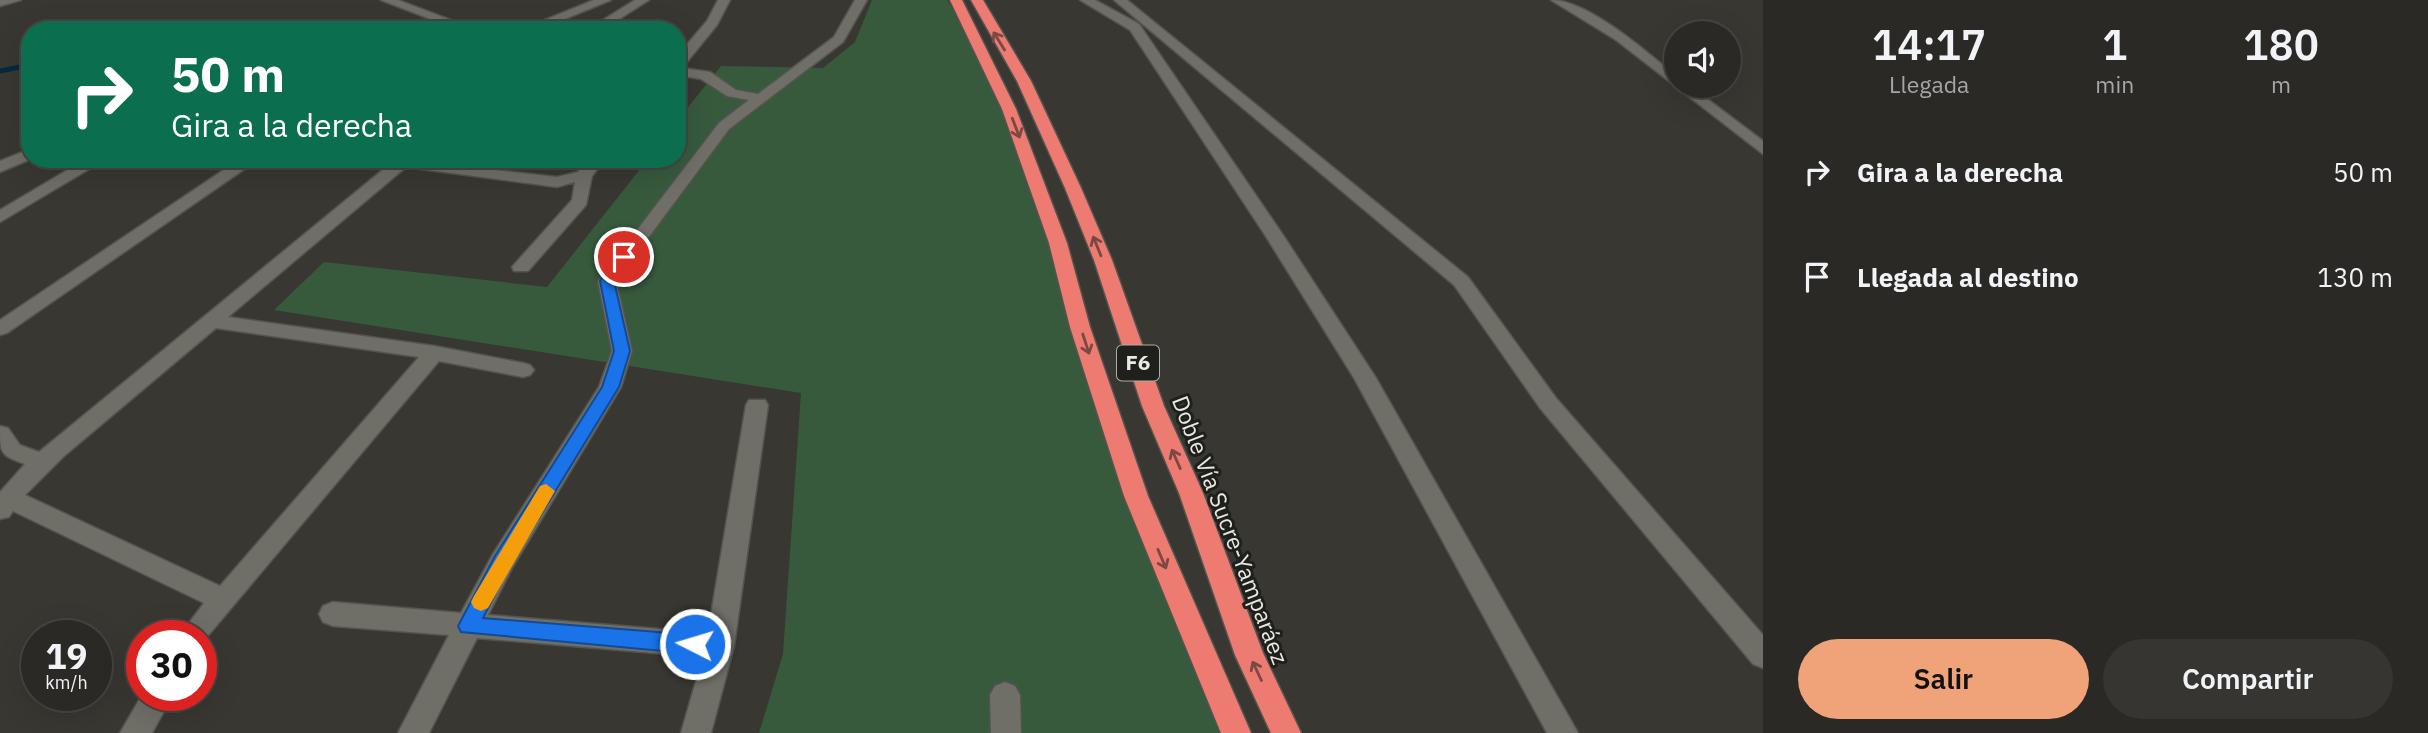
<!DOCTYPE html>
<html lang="es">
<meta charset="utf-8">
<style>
:root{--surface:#2b2925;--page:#373532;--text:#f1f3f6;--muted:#a6a6a7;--line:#474542;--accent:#f0a279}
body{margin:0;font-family:"IBM Plex Sans",sans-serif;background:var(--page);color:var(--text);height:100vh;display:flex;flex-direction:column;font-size:26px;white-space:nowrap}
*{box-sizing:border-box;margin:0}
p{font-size:23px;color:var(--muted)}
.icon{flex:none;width:38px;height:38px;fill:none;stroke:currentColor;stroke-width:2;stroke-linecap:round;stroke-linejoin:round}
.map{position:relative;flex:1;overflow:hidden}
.details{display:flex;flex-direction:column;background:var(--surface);width:665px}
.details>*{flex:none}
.guide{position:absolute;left:21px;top:21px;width:665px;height:147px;border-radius:28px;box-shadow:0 7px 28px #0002,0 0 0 2px var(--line);background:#0b6e4f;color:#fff;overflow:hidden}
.buttons{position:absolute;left:1664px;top:21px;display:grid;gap:14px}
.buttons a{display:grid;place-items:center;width:77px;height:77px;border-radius:50%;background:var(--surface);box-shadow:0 7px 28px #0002,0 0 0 2px var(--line);font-size:35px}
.speed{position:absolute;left:21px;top:620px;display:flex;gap:14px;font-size:35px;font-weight:700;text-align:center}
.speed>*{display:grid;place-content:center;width:91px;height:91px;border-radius:50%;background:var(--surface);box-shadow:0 7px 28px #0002,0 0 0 2px var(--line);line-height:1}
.speed small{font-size:18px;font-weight:400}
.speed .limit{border:10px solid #d22;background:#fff;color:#111}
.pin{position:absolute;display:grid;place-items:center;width:60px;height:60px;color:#fff;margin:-30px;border:4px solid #fff;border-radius:50%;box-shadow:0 2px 7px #0007}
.me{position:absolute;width:77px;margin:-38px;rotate:275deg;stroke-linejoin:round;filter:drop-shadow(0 0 5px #0008)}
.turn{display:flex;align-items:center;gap:24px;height:147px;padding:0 35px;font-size:32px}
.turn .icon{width:91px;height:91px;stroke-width:2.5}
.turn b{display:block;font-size:49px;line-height:60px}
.eta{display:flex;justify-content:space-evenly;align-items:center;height:119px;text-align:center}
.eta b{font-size:42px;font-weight:600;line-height:49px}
.button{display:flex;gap:14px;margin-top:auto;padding:14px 35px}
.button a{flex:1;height:80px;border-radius:42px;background:var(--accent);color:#111;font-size:28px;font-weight:600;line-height:80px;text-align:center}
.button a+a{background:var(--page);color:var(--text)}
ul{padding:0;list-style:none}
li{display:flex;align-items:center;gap:21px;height:105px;padding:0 35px}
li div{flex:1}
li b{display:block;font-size:26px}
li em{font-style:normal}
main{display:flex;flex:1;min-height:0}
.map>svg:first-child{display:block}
</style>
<main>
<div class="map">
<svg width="1763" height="733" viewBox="0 0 1763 733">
<rect width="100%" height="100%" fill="#393731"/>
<!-- green -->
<path fill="#375a3d" d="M872 0H947L970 35 1015 123 1226 733H759L783 654 801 393 274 310 324 262 547 287 648 159H677V121L721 66 823 68 855 42Z"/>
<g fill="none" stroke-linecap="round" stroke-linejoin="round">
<!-- stream -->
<path stroke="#06293e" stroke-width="5" d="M0 71 30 65"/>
<defs>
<path id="street" d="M0 0H21L0 6Z
M381 0H398L477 30H459Z
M594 0H611L538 30H520Z
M635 0H649L602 30H587Z
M718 0H730L717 25 682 68 710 72 736 90 758 94 834 37 855 0H867L843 42 729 129 616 281 632 351 621 387 512 568 488 615 708 633 746 405 749 400H765L768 405 734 646 711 733H681L703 657 477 638 429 733H398L449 635 333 626 323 622 319 614 323 606 333 602 461 613 493 554 599 387 612 351 598 281 719 123 749 100 727 96 701 79 677 75V56L707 21Z
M1080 0H1095L1139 24 1283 235 1376 378 1578 733H1547L1354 378 1265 235 1130 30Z
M1114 0H1127L1468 277 1556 398 1763 635V668L1753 664 1540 408 1454 285Z
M1551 0C1588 0 1647 52 1676 76V86H1690L1763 141V154L1616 40Z
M30 149 31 159 0 172V161Z
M86 159H106L0 222V210Z
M240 159H259L7 333 0 335V320Z
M396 159 557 177 578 172 588 159H605L592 176 586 205 528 271H514L512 267 572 200 575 182 557 187 406 167 228 317 434 346 523 363 530 365 534 370 530 375 523 377 439 361 201 644V635H180L204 603 13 511 9 517 0 519V492L25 464C0 455 0 454 0 426L8 428 20 445 39 452ZM216 328 419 357 220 586 25 495 64 456Z
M1005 682 1015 686 1020 695 1021 733H991L990 695 995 686Z
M142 695H173L152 733H120Z"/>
<path id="highway" d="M950 0H962L1016 109 1067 243 1090 327 1148 496 1251 733H1221L1124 496 1070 327 1049 243 1002 109Z
M971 0H983L1031 81 1081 188 1112 260 1164 406 1203 493 1263 653 1301 733H1271L1235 655 1179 493 1142 406 1094 260 1065 188 1017 81Z"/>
</defs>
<!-- street casing -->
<use href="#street" stroke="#54544e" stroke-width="3"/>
<!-- highway casing -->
<use href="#highway" stroke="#54544e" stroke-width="3"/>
<!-- street -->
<use href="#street" fill="#6f6e67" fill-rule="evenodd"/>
<!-- highway -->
<use href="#highway" fill="#ee7b72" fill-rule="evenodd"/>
</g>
<!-- one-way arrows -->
<defs><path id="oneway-shaft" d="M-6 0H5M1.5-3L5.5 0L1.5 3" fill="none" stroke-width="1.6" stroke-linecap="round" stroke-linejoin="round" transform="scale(1.75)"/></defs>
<g stroke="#7c4843">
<use href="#oneway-shaft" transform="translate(999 41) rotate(-122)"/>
<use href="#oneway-shaft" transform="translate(1016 128) rotate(69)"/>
<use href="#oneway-shaft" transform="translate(1097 246) rotate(-112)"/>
<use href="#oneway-shaft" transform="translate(1086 344) rotate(72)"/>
<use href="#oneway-shaft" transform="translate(1176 459) rotate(-114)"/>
<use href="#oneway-shaft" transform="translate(1162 559) rotate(67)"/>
<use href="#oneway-shaft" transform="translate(1257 671) rotate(-115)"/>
</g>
<!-- route -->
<path fill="#1a73e8" stroke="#114b97" stroke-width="2" d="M619 254 631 257 614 281 630 351 619 387 509 567 483 618 695 635 702 638 706 644 702 651 695 654 461 632 458 626 495 556 602 387 614 351 600 281Z"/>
<!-- slow -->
<path fill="#f59e0b" d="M546 484 555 491 488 608 481 611 474 608 471 602 474 596 540 486Z"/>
<g text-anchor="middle" stroke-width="6" stroke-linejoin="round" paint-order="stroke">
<!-- shield labels -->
<rect fill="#1f1f1c" stroke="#acaca9" stroke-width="2" x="1117" y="345.5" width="42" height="35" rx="5"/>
<g font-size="21" font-weight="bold" fill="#e9e9e5">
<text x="1138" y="370">F6</text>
</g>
<!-- street labels -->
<g font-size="23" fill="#e9e9e5" stroke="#1f1f1c">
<text transform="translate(1230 530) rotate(69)" y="8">Doble Vía Sucre-Yamparáez</text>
</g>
</g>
</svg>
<div class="buttons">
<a><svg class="icon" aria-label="sound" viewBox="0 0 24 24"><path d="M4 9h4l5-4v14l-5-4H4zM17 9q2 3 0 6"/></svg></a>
</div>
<div class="speed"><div>19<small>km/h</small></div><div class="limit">30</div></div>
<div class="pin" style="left:624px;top:257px;background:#d93025"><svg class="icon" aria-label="arrive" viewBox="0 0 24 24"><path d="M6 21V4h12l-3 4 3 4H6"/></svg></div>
<svg class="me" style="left:695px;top:644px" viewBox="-20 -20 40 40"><circle r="17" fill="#1a73e8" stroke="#fff" stroke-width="3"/><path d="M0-11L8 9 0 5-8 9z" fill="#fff"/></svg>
<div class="guide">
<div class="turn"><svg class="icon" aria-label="right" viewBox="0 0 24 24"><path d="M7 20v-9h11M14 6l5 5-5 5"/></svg><div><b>50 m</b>Gira a la derecha</div></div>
</div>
</div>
<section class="details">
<div class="eta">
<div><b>14:17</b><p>Llegada</p></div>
<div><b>1</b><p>min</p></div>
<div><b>180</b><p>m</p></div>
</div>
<ul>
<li><svg class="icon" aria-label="right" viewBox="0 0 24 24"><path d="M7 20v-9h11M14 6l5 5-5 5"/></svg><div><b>Gira a la derecha</b></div><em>50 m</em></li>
<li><svg class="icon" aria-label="arrive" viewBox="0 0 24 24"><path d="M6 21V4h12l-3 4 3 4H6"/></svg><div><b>Llegada al destino</b></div><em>130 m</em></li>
</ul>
<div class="button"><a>Salir</a><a>Compartir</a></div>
</section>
</main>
